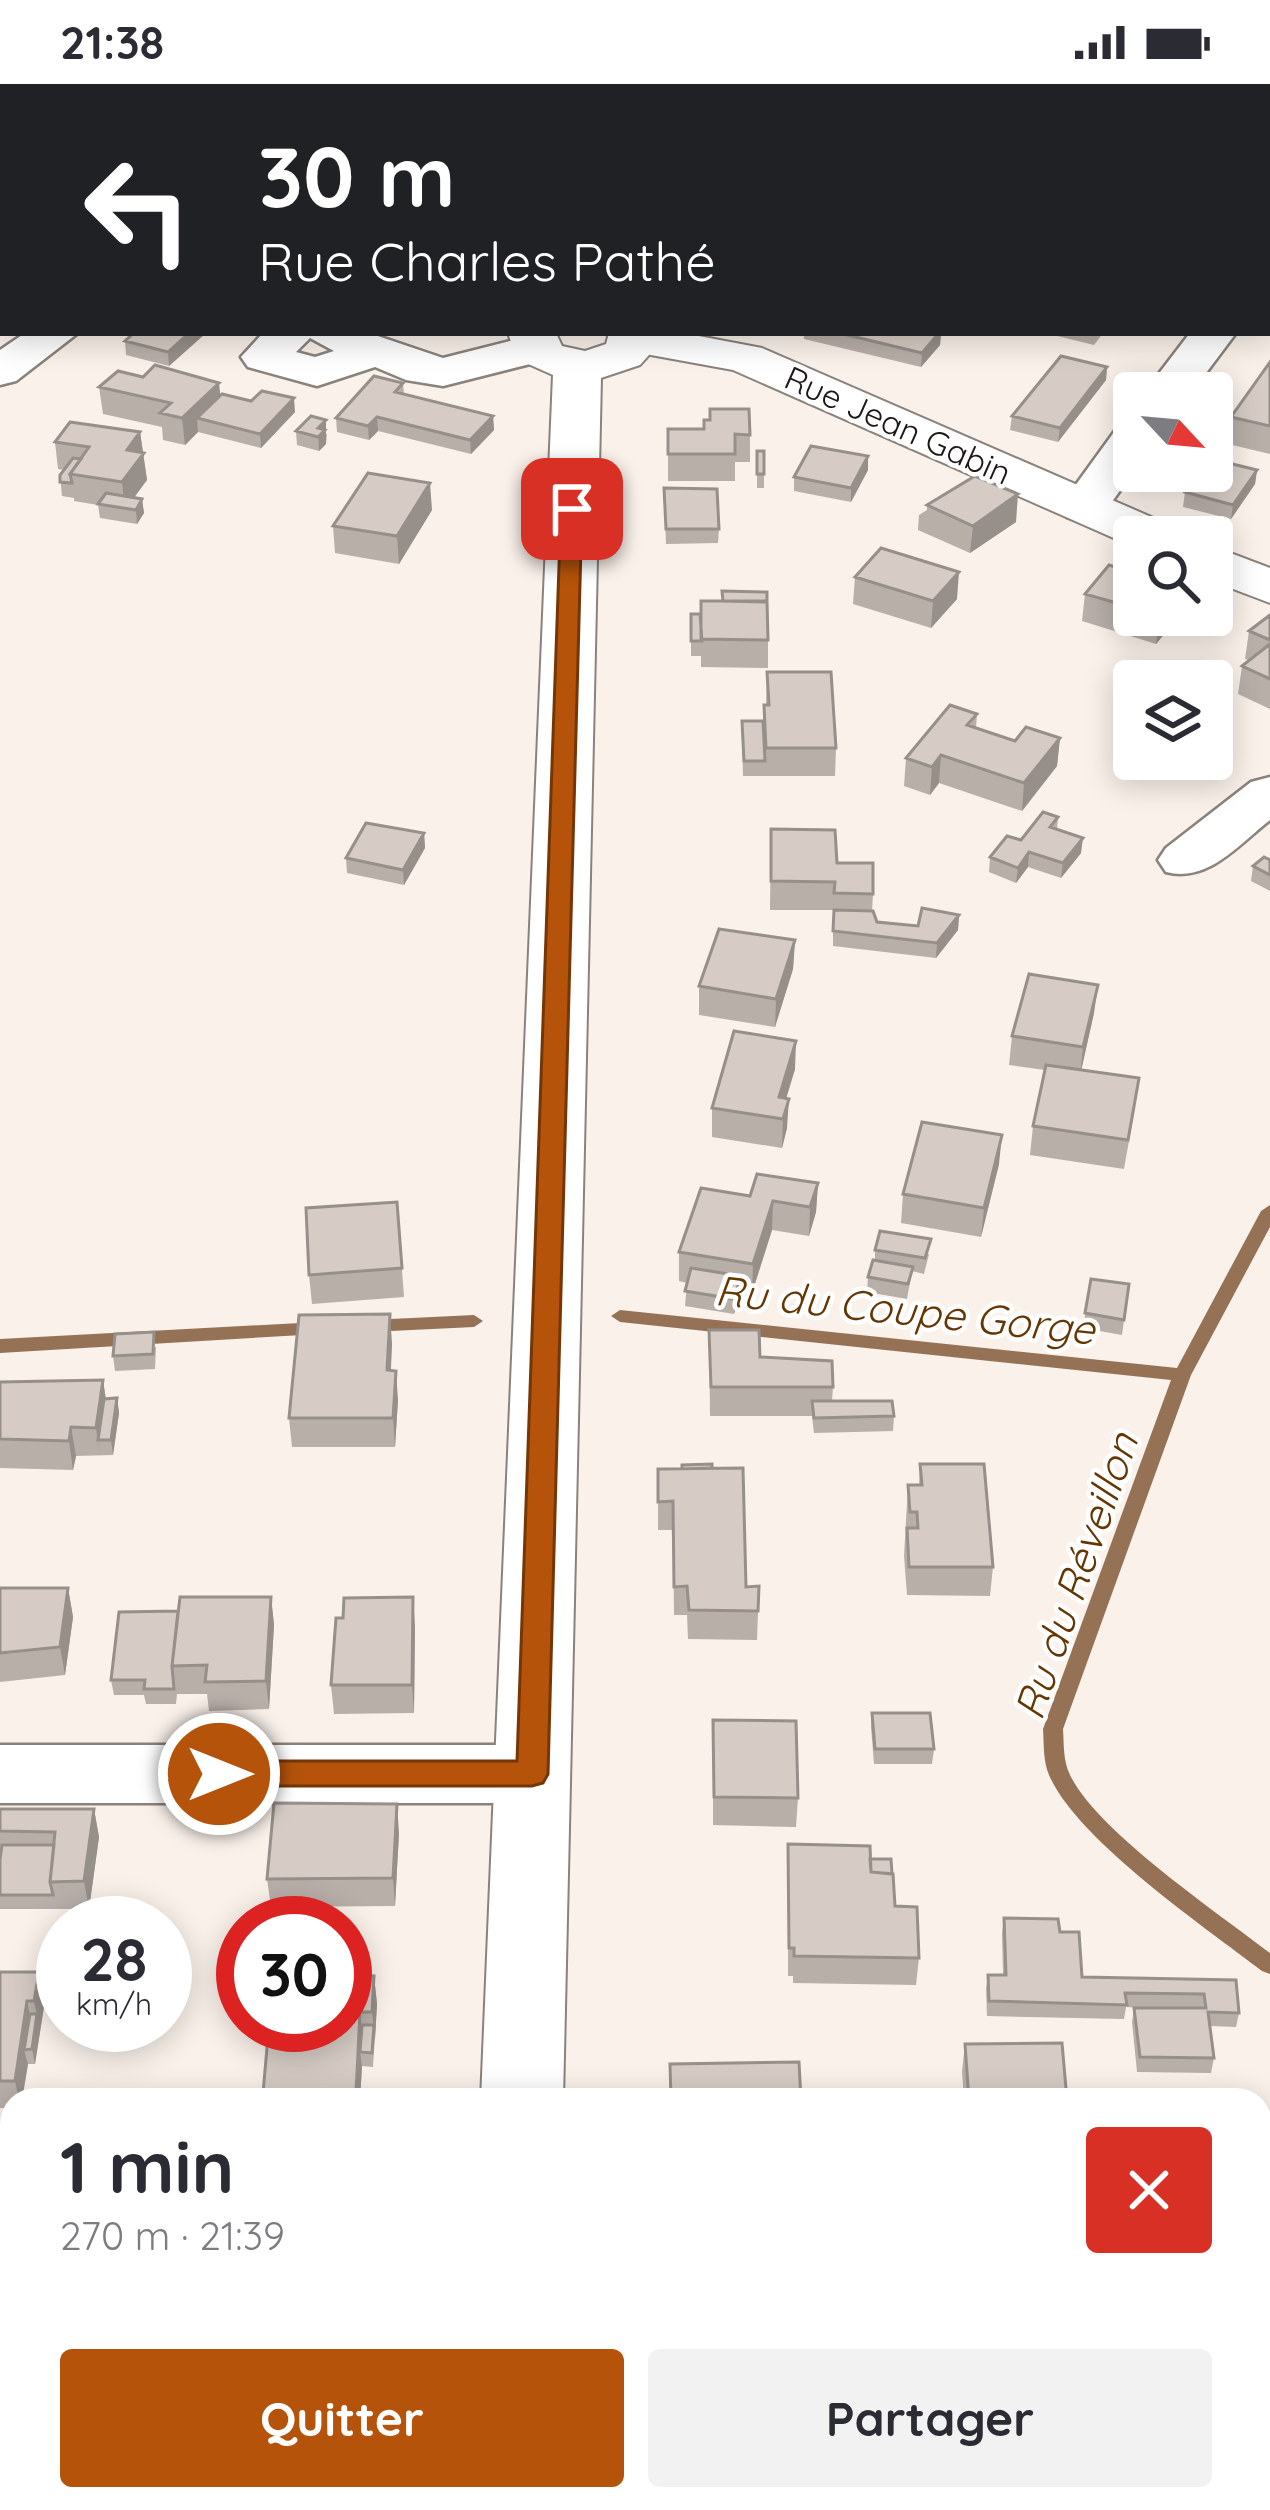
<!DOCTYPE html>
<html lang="fr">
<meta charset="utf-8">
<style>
:root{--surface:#fff;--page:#f2f2f3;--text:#2b2b33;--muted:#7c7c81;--accent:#b45309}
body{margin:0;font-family:Quicksand,sans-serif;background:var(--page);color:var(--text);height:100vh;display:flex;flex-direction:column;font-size:45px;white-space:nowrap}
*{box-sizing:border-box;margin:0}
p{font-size:39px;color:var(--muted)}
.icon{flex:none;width:66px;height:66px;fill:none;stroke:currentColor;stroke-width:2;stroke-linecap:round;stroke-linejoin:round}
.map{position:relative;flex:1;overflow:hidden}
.sheet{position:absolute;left:0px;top:2004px;width:1272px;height:423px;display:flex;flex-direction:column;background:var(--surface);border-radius:36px 36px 0 0;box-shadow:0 6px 30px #0003}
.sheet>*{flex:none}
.hud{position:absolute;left:0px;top:0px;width:1272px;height:252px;box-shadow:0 6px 30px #0003;background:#202124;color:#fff;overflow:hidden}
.needle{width:78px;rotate:116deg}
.controls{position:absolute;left:1113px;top:288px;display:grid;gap:24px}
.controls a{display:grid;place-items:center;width:120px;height:120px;border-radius:12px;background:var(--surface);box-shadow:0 6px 30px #0003;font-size:60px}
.speed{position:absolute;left:36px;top:1812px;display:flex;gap:24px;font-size:60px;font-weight:700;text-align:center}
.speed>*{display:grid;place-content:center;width:156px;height:156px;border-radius:50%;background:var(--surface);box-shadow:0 6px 30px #0003;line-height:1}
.speed small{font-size:30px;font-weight:400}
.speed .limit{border:18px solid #d22;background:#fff;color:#111}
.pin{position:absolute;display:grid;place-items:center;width:102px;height:102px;color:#fff;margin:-51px;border-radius:24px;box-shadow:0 6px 18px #0006}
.me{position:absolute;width:132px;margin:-66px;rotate:90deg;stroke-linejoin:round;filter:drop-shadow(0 0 9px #0008)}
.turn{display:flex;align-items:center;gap:42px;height:252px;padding:0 60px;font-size:54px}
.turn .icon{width:156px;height:156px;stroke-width:2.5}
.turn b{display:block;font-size:84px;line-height:102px}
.round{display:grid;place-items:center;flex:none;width:126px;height:126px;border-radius:12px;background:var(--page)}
.summary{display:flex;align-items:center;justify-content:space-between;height:204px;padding:0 60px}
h1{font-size:72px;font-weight:800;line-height:90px}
.cta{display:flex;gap:24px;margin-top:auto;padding:24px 60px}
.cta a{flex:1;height:138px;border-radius:12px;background:var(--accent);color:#fff;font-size:48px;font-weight:800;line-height:138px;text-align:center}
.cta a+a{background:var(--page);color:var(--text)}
.status{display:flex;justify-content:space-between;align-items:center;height:84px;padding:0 60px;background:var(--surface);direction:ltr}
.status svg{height:33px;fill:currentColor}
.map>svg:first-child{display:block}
</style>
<div class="status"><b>21:38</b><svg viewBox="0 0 49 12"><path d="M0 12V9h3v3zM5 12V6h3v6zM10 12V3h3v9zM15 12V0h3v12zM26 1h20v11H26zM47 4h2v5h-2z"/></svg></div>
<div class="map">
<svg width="1270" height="2426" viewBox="0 0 1270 2426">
<rect width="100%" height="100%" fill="#faf1ea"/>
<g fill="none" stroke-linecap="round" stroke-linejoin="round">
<!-- stream -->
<path fill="#957255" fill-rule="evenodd" d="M1270 1121V1143L1191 1291 1063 1645C1064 1660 1063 1677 1070 1691 1097 1747 1218 1829 1270 1869V1890L1262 1887C1205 1843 1077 1756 1049 1691 1043 1677 1044 1660 1043 1645L1171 1296 620 1238 611 1232 620 1226 1177 1284 1261 1127Z
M474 1231 483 1237 474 1243 370 1248 361 1242 370 1236Z
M319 1238 328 1244 319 1250 0 1269V1255Z"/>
<defs>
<path id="lane" d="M1114 0H1134L1112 3Z
M1269 17H1270V30H1269Z"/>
<path id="street" d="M25 249H78L16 297 0 301V266Z
M263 249H369L443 274 534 251 550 255 557 265 550 275 443 302 406 296 375 283 317 302 248 283 241 273ZM310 254 334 267 315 273 296 268Z
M1190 249H1236L1191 309H1144Z
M1134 340V387L1101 433 1084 438 1067 433 1060 423 1067 413 1117 344Z
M1270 693V736C1238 761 1208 799 1166 788L1158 776 1166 764 1251 698Z
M0 1661H532L557 1670 568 1690 557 1710 532 1719H0Z"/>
<path id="secondary" d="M0 18H3V44H0Z
M615 249H683L762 264 1172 442 1180 453H1134V463L733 286 618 265 611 255Z
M1212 462 1270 484V519L1212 497Z"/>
<path id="primary" d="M565 0H607V3H565Z
M508 249H556L562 262 585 267 606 260 609 249H657V262L640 281 601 294 563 2016H481L553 291 517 275Z
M464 2415H554V2426H464Z"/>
</defs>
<!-- lane casing -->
<use href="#lane" stroke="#8a827c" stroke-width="4"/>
<!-- street casing -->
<use href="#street" stroke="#8a827c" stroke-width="5"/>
<!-- secondary casing -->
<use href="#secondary" stroke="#8a827c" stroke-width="4"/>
<!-- primary casing -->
<use href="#primary" stroke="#8a827c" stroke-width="4"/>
<!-- lane -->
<use href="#lane" fill="#fff" fill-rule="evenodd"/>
<!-- street -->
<use href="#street" fill="#fff" fill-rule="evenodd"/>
<!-- secondary -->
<use href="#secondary" fill="#fff" fill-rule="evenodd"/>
<!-- primary -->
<use href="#primary" fill="#fff" fill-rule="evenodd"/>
</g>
<!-- wall -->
<path fill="#b8afa9" d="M0 0H23L21 3H0Z
M123 0H181L179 3H123Z
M204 0H523V3H204Z
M661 0H705L702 3 661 2Z
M1137 0H1270V14L1269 15V3H1137Z
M0 135H3V218H0Z
M134 249H206L169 282 126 271 125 257Z
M804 249H941L940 261 921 283 804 255Z
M1045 249H1103L1094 261Z
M1270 278V370L1228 360 1231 333Z
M1107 283 1106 296 1058 358 1010 346 1012 332Z
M403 299 404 310 493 332 494 346 471 370 378 347 369 356 337 348 336 334Z
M99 303 220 312 295 328 261 364 198 348 185 361 163 356 162 343 103 330Z
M710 325 750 351V378H735V397H668V345H704L709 336Z
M296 347 327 350 326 360 319 367 297 361Z
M140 348 147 396 134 414 142 415 144 429 137 440 100 434 98 421 74 417V414L62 412 60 391 64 386 58 385 55 358Z
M757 367H764V404H757Z
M868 372V386L851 418 794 407V393Z
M1257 386 1255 400 1231 435 1183 423 1185 408Z
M664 404 719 445 718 459 666 460Z
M927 421 1016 438 970 469 918 446 919 431 927 426Z
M432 426 399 480 335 469 333 442Z
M1134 489V531H1180L1156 560 1082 537 1085 510Z
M855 493 957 515 931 544 853 520Z
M722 507 768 556V584L701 583V572H691V544L700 530 722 517Z
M1270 531V625L1238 610 1242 582 1249 576 1245 575 1249 547Z
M767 588 836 664 835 692H743L742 637H763L764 621H766Z
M977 630 976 644 1015 657 1060 654 1057 682 1022 727 939 699 930 711 904 702 906 674Z
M1058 733 1057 746 1081 769 1061 794 1028 783 1016 799 989 788 990 773Z
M771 745 837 779 873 810 872 827 877 838 918 842 959 831 958 846 936 874 833 862V826H770Z
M424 749 425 764 404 801 347 789 346 774Z
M1270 776V807L1251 797 1253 782Z
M795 856 793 885 775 943 699 931V902Z
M1094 929 1081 986 1135 1023 1124 1085 1030 1071 1033 1042 1045 986 1009 981 1012 952Z
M795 985 786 1014 787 1044 782 1064 712 1053V1024Z
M999 1080 981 1153 901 1139 903 1110Z
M818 1099 816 1128 809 1152 772 1146 752 1209 740 1207 734 1230 685 1222 687 1199 679 1197V1168L750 1112Z
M397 1118 404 1213 312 1220 309 1191Z
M875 1166 929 1170 924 1190 912 1187 907 1215 867 1208 868 1193 875 1177Z
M1091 1195 1129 1200 1122 1251 1083 1244Z
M709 1246 760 1273 833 1303 832 1317 894 1332 893 1347 814 1349 812 1332H710Z
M392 1259 391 1287 398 1316 395 1363H292L289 1334Z
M156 1263 155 1285 115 1287 113 1272Z
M103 1296 106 1315 117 1314 119 1329 113 1371 76 1372 73 1386 0 1384V1298Z
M920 1380 993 1483 990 1512 907 1511 904 1472 908 1401H919Z
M658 1385 746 1503 759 1502 757 1556 688 1555 687 1531H674L673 1446H658Z
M0 1504H68L73 1533 65 1591 0 1598Z
M271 1513 274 1541 269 1625 209 1627 207 1610H177L176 1620H146L144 1611H114L111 1596 178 1527Z
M415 1542 414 1629 334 1630 331 1601Z
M872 1629 934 1665 932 1680H874L871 1643Z
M713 1636 798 1714 796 1743 713 1741Z
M0 1725H94L99 1753 89 1825H0Z
M399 1749 395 1822 271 1823 267 1795Z
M788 1760 870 1775 919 1874 916 1901 793 1899V1892H788Z
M1004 1834 1060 1848 1082 1893 1236 1896 1239 1929 1236 1943 1210 1942 1214 1974 1211 1989 1137 1988 1132 1938 1134 1924H1147L1126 1923 1124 1935 987 1932 986 1905 988 1891H1003L1002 1849Z
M0 1888H39L45 1916 35 1980H28L22 2016H12V2024H0Z
M374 1892 377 1920 373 1983 362 1982 360 2016H264L263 2009Z
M965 1960 1067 2016H964L962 1987Z
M0 2235H12V2306H0Z"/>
<!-- shaded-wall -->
<path fill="#968f8a" d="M497 0H523V3H489Z
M189 249H206L169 282 168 268Z
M939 249H941L940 261 921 283 922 269Z
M1107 283 1106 296 1058 358 1060 344Z
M219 299 222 326 197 334 198 348 185 361 182 334Z
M294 314 295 328 261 364 260 350Z
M493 332 494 346 471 370 470 356Z
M377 333 378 347 369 356 368 342Z
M326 336V360L319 367 318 344Z
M140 348 147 396 125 425 122 398 127 366Z
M868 372V386L851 418V404Z
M1257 386 1255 400 1231 435 1233 421Z
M430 399 432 426 399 480 397 452Z
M1018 410 1016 438 970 469 973 442Z
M142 415 144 429 137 440 136 426Z
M959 488 957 515 931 544 933 517Z
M1161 531H1180L1156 560 1160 532Z
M1060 654 1057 682 1022 727 1024 699Z
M941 671 939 699 930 711 932 683Z
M424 749 425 764 404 801 403 786Z
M1083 754 1081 769 1061 794 1063 779Z
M1029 768 1028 783 1016 799 1018 784Z
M959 831 958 846 936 874 937 859Z
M795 856 793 885 775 943 776 915Z
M1098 901 1094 929 1080 992 1083 963Z
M796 957 795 985 780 1035 779 1013Z
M789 1015 787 1044 782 1064 783 1035Z
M1002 1051 999 1080 981 1153 984 1124Z
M818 1099 816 1128 809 1152 810 1123Z
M773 1117 772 1146 752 1209 753 1180Z
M741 1192 740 1207 734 1230V1215Z
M390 1230 392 1259 389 1315 387 1286Z
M396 1287 398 1316 395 1363 393 1334Z
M103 1296 107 1325 98 1356 100 1372 96 1344Z
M117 1314 119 1329 113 1371 111 1356Z
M71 1343 76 1372 73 1386 69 1357Z
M68 1504 73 1533 65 1591 60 1563Z
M271 1513 274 1541 269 1625 266 1597Z
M413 1513 415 1542 414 1629 412 1601Z
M397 1720 399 1749 395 1822 393 1794Z
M94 1725 99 1753 89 1825 84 1797Z
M39 1888 45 1916 35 1980 32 1965 37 1931 34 1917Z
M374 1892 377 1920 375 1956 372 1928Z
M27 1917 33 1945 24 1966 28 1980 22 2016H19L15 1997Z
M360 1928 363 1956 360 1968 362 1982 360 2016H357Z
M1 2097 8 2124 0 2184V2106Z
M168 2415H179L178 2426H167Z"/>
<!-- building -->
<path fill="#d6ccc5" stroke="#968f8a" stroke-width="3" d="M254 0H497L489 3H284Z
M760 0H780L795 3H758Z
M870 0H888L911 3H868Z
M1037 0H1073L1071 3H1034Z
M1137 0H1234L1231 3H1145Z
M3 148V193L0 192V150Z
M134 249H189L168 268 125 257Z
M839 249H939L922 269Z
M1061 272 1107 283 1060 344 1012 332Z
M1270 278V342L1231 333Z
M155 281 219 299 182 334 160 329 171 319 99 303 118 287 143 293Z
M374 292 403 299 395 308 493 332 470 356 377 333 368 342 336 334Z
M262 307 294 314 260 350 197 334 222 310 251 317Z
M710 325H749L750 351 735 350V370H668V345H704V336H710Z
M311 332 326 336 318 344 325 346 318 353 296 347Z
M70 338 140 348 127 366 144 369 122 398 70 390 89 363 55 358Z
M811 362 868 372 851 404 794 393Z
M757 367H764V390H757Z
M73 374 81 375 70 390 72 399 60 398V391Z
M1212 375 1257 386 1233 421 1185 408 1200 387H1212Z
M368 389 430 399 397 452 333 442Z
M975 392 1018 410 973 442 927 421Z
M664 404 717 405 719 445H666Z
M106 409 142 415 136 426 98 420Z
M881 464 959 488 933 517 855 493Z
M1109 481 1134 489V524L1085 510Z
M722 507 767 508V518L723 517Z
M701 517H767L768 556 701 555Z
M691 530H700L702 557H691Z
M1270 531V556L1249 547Z
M1270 560V595L1242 582Z
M767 588H831L836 664H766L764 621H769Z
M950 621 977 630 967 641 1015 657 1026 643 1060 654 1024 699 941 671 932 683 906 674Z
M742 637H763L765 677H744Z
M1043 728 1058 733 1050 743 1083 754 1063 779 1029 768 1018 784 990 773 1007 752 1021 756Z
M366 739 424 749 403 786 346 774Z
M771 745 835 746 837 779H873V810L834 809 835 798 771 797Z
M1264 773 1270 776V791L1253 782Z
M922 824 959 831 937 859 833 847 834 826 873 827 877 838 918 842Z
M719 845 795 856 776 915 699 902Z
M1029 890 1098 901 1083 963 1012 952Z
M734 947 796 957 779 1013 789 1015 783 1035 712 1024Z
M1046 981 1139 994 1128 1056 1033 1042Z
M922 1038 1002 1051 984 1124 903 1110Z
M757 1090 818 1099 810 1123 773 1117 753 1180 679 1168 701 1104 750 1112Z
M397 1118 402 1184 309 1191 306 1124Z
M880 1147 931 1155 925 1174 875 1166Z
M873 1176 913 1183 908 1200 868 1193Z
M691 1184 741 1192 734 1215 685 1207Z
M1091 1195 1129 1200 1124 1236 1085 1229Z
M390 1230 387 1286 396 1287 393 1334H289L299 1231Z
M709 1246H759L760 1273 832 1277 833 1303H711Z
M154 1248 153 1270 113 1272 115 1250Z
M103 1296 96 1344 71 1343 69 1357 0 1355V1298Z
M117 1314 111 1356H98L104 1315Z
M812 1317H892L894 1332 814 1334Z
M712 1380V1384L682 1385V1381Z
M920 1380H984L993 1483H909L907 1444H918L917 1428H910L908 1401H922Z
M743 1384 746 1503 759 1502 758 1527 689 1526 687 1502 674 1503 673 1417 658 1418V1385Z
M0 1504H68L60 1563 0 1569Z
M180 1513H271L266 1597 205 1598 207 1581 172 1582Z
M413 1513 412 1601H331L336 1534H343L344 1514Z
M178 1527 172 1582 174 1605H144L145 1596H111L119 1528Z
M872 1629H930L934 1665H875Z
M713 1636 796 1637 798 1714 714 1713Z
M274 1719 397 1720 393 1794 267 1795Z
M0 1725H94L84 1797 50 1798 55 1748 0 1747Z
M788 1760 870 1762 871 1788 893 1790 895 1822 917 1823 919 1874 794 1872V1864H789Z
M2 1761H54L50 1798 53 1811H0V1775Z
M870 1775H891L892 1790 871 1788Z
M1004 1834 1058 1835 1060 1848H1079L1082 1893 1236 1896 1239 1929 1208 1928 1214 1974 1140 1973 1134 1924H1206L1204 1910 1125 1909 1127 1921 989 1917 988 1891H1006Z
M0 1888H39L34 1917H27L15 1997H0Z
M345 1892H374L372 1928H360L356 2009H263L269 1941H345Z
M30 1930H37L32 1965 24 1966Z
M362 1941H374L372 1969 360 1968Z
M1062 1959 1067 2016H969L965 1960Z
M799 1978 801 2016H671L670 1980Z
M0 2235H12V2269H0Z
M52 2415H168L167 2426H51Z
M745 2415H849V2426H745Z"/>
<!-- route -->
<path fill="#b45309" stroke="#753606" stroke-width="3" d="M572 418 582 425 548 1690 543 1699 532 1702H219L208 1699 203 1690 208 1681 219 1677H517L561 425Z"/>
<g text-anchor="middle" stroke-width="9" stroke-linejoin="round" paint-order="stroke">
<!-- far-street labels -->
<g font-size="33" fill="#1a1715" stroke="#fff">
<text transform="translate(898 341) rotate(24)" y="12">Rue Jean Gabin</text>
</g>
<!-- water labels -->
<g font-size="42" font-style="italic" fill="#653602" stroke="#fff">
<text transform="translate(905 1226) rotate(6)" y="15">Ru du Coupe Gorge</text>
<text transform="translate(1076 1492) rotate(-71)" y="15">Ru du Réveillon</text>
</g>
</g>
</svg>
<div class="controls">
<a><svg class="needle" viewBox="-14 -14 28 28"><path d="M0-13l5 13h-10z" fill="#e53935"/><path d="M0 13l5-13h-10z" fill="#7c7c81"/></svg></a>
<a><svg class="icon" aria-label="search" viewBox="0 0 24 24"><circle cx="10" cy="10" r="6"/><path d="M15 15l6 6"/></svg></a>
<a><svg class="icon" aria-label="layers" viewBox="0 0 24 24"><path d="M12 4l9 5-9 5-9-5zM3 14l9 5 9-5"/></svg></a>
</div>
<div class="speed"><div>28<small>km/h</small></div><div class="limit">30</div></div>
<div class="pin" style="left:572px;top:425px;background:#d93025"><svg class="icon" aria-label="arrive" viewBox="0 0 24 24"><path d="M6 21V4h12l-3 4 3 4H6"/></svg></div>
<svg class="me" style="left:219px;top:1690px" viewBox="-20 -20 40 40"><circle r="17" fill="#b45309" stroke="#fff" stroke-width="3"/><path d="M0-11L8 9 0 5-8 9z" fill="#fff"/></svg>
<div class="hud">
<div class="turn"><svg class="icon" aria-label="left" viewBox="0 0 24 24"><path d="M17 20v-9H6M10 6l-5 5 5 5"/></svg><div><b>30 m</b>Rue Charles Pathé</div></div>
</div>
<section class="sheet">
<div class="summary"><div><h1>1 min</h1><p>270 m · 21:39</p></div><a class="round" style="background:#d93025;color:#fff"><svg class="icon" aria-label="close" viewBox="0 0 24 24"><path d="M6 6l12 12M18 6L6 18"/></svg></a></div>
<div class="cta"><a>Quitter</a><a>Partager</a></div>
</section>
</div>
